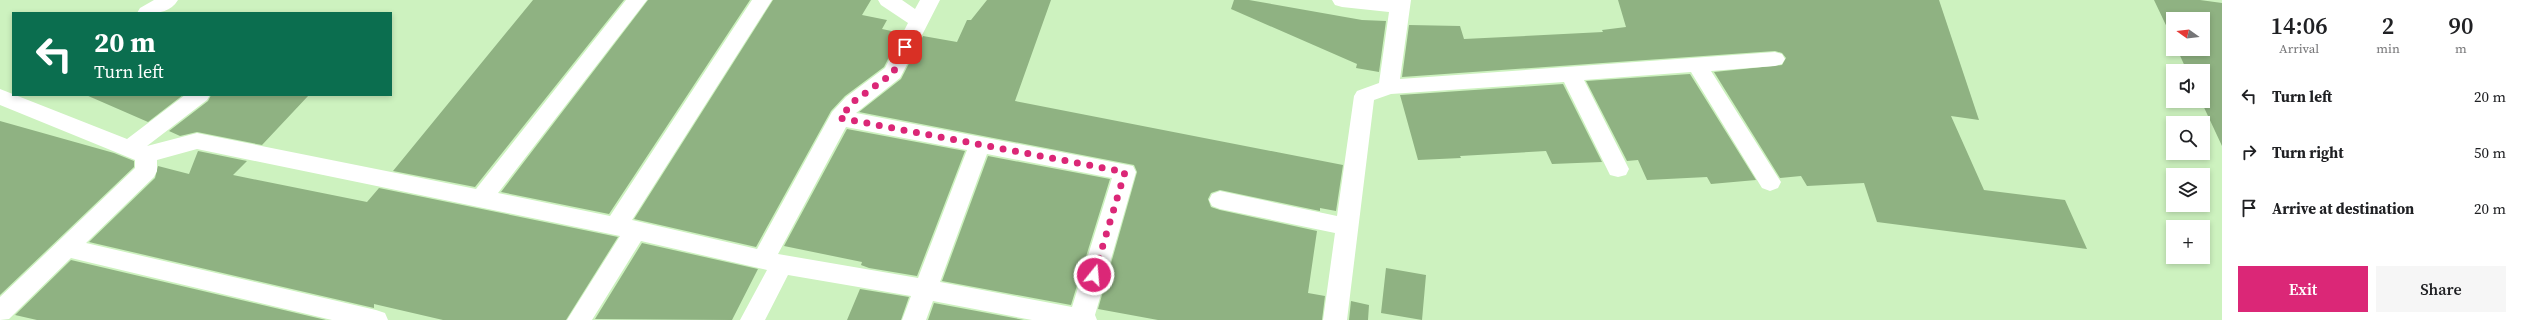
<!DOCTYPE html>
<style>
:root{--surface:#fff;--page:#f6f6f6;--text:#202124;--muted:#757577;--accent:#db2777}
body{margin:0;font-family:"Source Serif 4",serif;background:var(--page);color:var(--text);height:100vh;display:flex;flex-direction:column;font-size:15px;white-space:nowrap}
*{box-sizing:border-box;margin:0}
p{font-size:13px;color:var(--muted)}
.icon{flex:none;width:22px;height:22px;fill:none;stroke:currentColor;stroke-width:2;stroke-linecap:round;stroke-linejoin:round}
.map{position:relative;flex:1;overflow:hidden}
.drawer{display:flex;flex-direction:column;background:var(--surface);width:300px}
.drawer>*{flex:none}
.banner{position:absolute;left:12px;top:12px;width:380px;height:84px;border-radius:0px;box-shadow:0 2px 6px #0003;background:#0b6e4f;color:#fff;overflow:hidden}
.needle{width:26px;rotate:284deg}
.buttons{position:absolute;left:2166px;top:12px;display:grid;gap:8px}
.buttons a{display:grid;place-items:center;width:44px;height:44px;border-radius:0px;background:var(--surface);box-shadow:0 2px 6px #0003;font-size:20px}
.pin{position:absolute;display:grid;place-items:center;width:34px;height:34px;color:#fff;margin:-17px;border-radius:8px;box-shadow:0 2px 6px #0006}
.me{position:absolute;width:44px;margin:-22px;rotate:17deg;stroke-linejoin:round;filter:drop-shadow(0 0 3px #0008)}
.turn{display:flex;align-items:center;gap:14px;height:84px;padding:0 16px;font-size:18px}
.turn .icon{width:52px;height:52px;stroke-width:2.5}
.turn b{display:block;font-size:28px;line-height:34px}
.eta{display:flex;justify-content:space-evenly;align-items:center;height:68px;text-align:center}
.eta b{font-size:24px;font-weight:600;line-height:28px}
.primary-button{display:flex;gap:8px;margin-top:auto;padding:8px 16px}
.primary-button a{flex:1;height:46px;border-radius:0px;background:var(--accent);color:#fff;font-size:16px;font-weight:600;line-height:46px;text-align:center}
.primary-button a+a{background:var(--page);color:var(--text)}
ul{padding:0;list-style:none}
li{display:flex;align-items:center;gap:12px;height:56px;padding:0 16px}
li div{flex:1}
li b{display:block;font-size:15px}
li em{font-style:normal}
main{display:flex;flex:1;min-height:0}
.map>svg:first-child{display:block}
</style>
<main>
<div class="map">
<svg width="2222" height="320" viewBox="0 0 2222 320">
<rect width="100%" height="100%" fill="#cdf2bf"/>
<!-- building -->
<path fill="#8fb282" d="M533 0H624L475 187 393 171Z
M648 0H750L609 214 501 192Z
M773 0H871L862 15 887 20 882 29 901 33 884 67 845 96 831 111 756 247 634 219Z
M987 0H1051L1015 101 1343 165 1336 211 1320 208V211L1220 190 1211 193 1208 199 1211 207 1220 210 1317 231 1308 293 1325 296 1322 320H1158L1098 309 1137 172 1134 165 859 112 901 79 923 36 957 42 967 20H971Z
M1234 0H1249L1362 20 1386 21 1379 72 1356 68 1357 64 1231 9Z
M1618 0H1939L1979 120 1951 116 1984 190 2065 200 2087 249 1877 222 1864 183 1807 186 1801 176 1780 178 1714 72 1782 65 1786 58 1782 53 1775 51 1402 77 1409 25 1460 26 1464 39 1603 32 1602 30 1626 27Z
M2154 0H2200L2222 3V146L2201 101 2203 71H2187L2177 49H2203V19H2173V40Z
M1690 74 1756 180 1711 184 1707 177 1647 180 1638 160 1627 161 1586 81Z
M1563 84 1602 162 1552 164 1546 151 1460 156 1461 158 1418 160 1400 95Z
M86 95H183L148 122Z
M211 95H309L262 145 197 132 180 136 169 131 208 101Z
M0 121 114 153 134 161V167L0 295Z
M847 129 965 151 917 276 869 268 861 265 862 262 784 246Z
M198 151 247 161 233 175 367 202 379 188 618 237 566 320H443L374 304V308L89 242 155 178 158 166 189 174Z
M988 156 1110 179 1071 305 942 281Z
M642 243 758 269 732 320 595 319Z
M71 260 326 320H37L15 315Z
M1386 268 1426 275 1422 320 1381 313Z
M860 289 909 297 901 320H847Z
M1351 301 1369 305 1368 320H1349Z
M934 303 1024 320H928Z"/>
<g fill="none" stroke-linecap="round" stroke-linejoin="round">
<!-- minor -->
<path fill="#fff" fill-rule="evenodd" d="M154 0H178C169 15 153 13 137 13L140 8Z
M626 0H647L498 193 610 216 752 0H772L632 220 757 249 832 112 846 97 885 68 908 23 881 5 878 0H902L915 9 920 0H940L900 78 856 113 1133 166 1136 172 1095 315 1097 320H1032L933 301 926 320H902L911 296 788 275 765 320H740L767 270 641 241 592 320H567L620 236 197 149 157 160V171L154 177 86 243 376 310 385 313 388 320H332L71 258 9 319 0 320V297L135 168V160L0 105V89L127 139 185 95H210L207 100 147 146 197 133 476 189ZM846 127 967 150 918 278 778 254ZM987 154 1112 178 1072 307 940 282Z
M1332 0H1411L1400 79 1775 52 1782 54 1785 59 1782 64 1775 66 1711 71 1781 182 1778 188 1770 191 1762 188 1691 72 1584 80 1629 169 1626 175 1618 177 1610 175 1564 82 1391 94 1374 100 1347 320H1323L1335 233 1220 209 1212 206 1209 200 1212 194 1220 191 1337 216 1354 96 1357 91 1379 83 1389 12 1342 7 1335 5Z"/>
</g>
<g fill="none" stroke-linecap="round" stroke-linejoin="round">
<!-- route -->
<path stroke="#db2777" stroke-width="7" stroke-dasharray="0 12.6" d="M905 47 893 73 853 102 840 118 1125 172 1094 275"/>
</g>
</svg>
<div class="buttons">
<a><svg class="needle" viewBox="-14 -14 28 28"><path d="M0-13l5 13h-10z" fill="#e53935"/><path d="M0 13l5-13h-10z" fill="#757577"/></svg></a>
<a><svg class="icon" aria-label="sound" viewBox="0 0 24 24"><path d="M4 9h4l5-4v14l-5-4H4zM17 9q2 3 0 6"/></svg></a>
<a><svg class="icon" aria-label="search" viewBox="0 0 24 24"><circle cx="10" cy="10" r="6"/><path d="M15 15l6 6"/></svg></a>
<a><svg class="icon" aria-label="layers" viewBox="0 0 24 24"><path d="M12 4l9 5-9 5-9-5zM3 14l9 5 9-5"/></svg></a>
<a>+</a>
</div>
<div class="pin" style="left:905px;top:47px;background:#d93025"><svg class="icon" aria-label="arrive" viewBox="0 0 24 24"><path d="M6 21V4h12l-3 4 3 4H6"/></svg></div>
<svg class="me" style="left:1094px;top:275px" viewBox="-20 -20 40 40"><circle r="17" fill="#db2777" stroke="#fff" stroke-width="3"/><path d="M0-11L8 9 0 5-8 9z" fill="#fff"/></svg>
<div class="banner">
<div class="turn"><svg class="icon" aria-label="left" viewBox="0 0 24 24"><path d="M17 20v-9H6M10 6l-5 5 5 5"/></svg><div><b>20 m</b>Turn left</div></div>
</div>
</div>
<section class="drawer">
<div class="eta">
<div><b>14:06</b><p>Arrival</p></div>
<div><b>2</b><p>min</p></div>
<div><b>90</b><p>m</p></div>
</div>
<ul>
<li><svg class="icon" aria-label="left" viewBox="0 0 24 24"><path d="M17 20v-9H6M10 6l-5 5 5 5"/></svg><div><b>Turn left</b></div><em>20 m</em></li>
<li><svg class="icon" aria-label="right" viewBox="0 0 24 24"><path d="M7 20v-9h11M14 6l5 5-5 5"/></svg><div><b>Turn right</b></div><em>50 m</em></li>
<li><svg class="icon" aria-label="arrive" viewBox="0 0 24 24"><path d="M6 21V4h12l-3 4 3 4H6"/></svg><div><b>Arrive at destination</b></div><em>20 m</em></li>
</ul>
<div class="primary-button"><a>Exit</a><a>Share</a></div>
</section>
</main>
